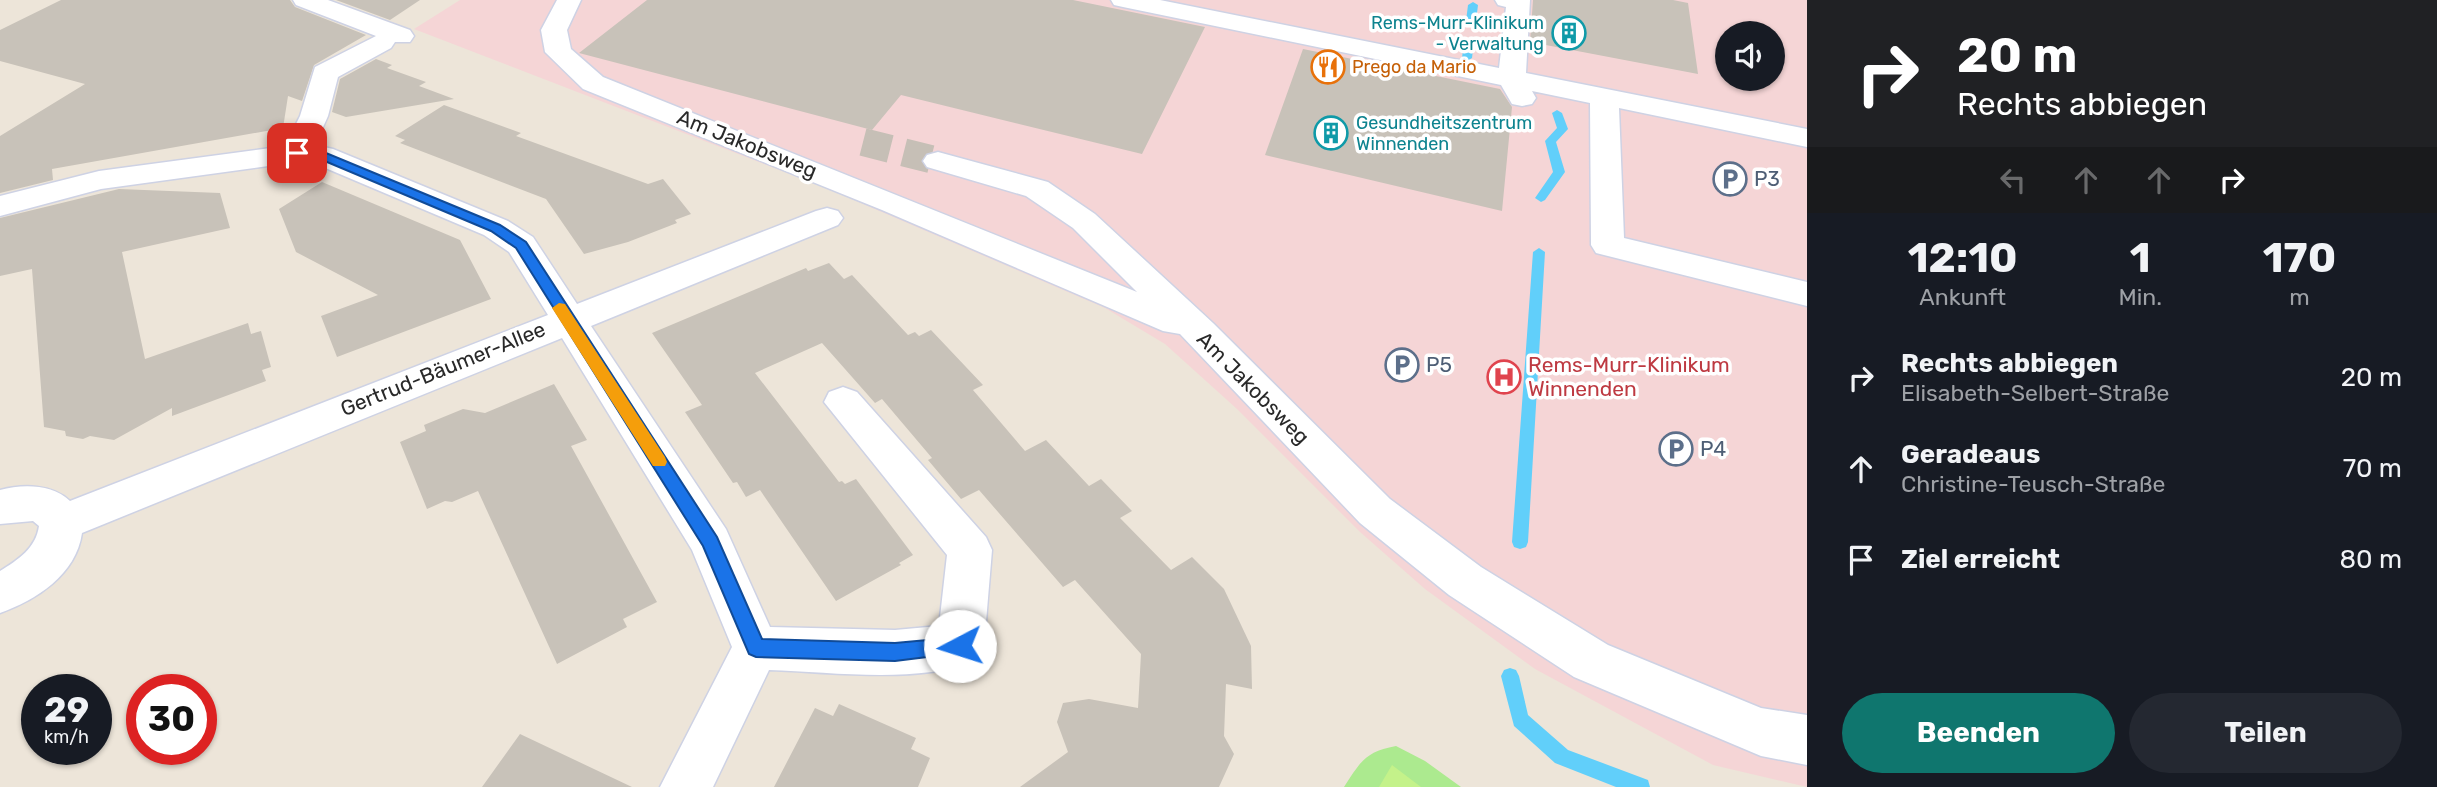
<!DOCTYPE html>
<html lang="de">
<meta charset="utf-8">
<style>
:root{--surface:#171b24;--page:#242831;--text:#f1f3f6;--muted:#9ea1a6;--accent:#0f766e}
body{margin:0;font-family:Rubik,sans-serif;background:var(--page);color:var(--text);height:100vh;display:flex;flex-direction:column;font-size:26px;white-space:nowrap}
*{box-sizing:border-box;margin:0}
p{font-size:23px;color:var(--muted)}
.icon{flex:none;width:38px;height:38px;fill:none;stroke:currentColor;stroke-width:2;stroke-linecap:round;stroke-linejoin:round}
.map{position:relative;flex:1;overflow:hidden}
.panel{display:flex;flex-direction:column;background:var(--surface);width:630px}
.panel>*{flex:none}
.top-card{background:#202124;color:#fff;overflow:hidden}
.fabs{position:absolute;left:1715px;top:21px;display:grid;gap:14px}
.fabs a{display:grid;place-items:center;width:70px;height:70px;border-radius:50%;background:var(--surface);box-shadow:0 2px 5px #0004;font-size:35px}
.speed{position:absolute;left:21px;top:674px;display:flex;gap:14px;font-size:35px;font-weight:700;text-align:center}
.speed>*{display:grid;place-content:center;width:91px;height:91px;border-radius:50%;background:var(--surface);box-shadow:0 2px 5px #0004;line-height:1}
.speed small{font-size:18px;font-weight:400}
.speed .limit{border:10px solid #d22;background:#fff;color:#111}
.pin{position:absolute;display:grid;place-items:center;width:60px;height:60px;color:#fff;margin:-30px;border-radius:14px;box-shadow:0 4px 10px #0006}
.me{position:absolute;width:77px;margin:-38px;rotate:265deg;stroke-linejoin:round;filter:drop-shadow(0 0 5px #0008)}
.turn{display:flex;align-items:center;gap:24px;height:147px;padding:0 35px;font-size:32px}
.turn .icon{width:91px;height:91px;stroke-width:2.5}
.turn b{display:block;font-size:49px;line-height:60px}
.lanes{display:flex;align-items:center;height:66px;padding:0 35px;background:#0003;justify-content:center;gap:35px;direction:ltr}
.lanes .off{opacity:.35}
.eta{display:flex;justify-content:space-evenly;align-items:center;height:119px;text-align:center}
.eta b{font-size:42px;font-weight:700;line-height:49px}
.action{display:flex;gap:14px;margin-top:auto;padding:14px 35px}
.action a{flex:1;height:80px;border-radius:42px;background:var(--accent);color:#fff;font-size:28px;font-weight:700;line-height:80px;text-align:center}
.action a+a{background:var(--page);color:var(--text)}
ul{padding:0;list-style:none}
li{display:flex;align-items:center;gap:21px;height:91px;padding:0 35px}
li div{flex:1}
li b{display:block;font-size:26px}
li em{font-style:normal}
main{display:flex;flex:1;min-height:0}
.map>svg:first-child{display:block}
</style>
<main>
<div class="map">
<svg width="1807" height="787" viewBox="0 0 1807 787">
<rect width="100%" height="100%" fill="#ede5d9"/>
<!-- medical -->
<path fill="#f5d5d6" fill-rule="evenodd" d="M460 0H1807V787L1713 765 1535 669 1425 589 1360 532 1237 409 1165 344 1105 308 826 188 414 29ZM1727 33H1773V79H1727Z"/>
<!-- green -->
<path fill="#acea8f" d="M1396 746 1425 761 1461 787H1344C1361 761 1365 752 1396 746Z"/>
<!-- pitch -->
<path fill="#c4f28a" d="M1392 765 1421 787H1379Z"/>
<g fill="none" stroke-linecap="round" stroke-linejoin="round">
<!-- stream -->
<path fill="#61cffa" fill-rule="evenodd" d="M1473 2 1478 5 1476 21 1471 24 1466 21 1468 5Z
M1469 38 1474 41 1472 58 1467 61 1462 58 1464 41Z
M1557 110 1562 113 1568 129 1556 142 1565 172 1545 200 1541 202 1535 198 1553 172 1545 141 1557 128 1552 113Z
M1539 248 1545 252 1528 542 1526 547 1520 549 1514 547 1512 542 1533 252Z
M1510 668 1516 670 1519 676 1528 715 1568 750 1648 780 1650 787H1616L1555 763 1514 726 1501 676 1504 670Z"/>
</g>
<!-- building -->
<path fill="#c8c2b9" d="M61 0H290L295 7 366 35 314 65 302 101 288 96 283 128 52 169 53 180 0 193V136L85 84 0 61V30Z
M336 0H420L390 20Z
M647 0H1073L1205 27 1142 154 901 95 872 130 579 53Z
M1533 0H1673L1688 3 1698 74 1530 42Z
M1303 49 1500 89 1512 107 1502 211 1265 155Z
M376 59 392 65 387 68 426 82 419 86 454 99 346 117 332 112 340 79Z
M444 105 521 133 516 136 648 184 663 179 691 214 675 220 677 223 628 242 584 254 546 199 400 143 405 140 395 136Z
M322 182 460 240 491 299 337 357 321 316 378 295 296 252 279 209Z
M119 189 220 193 230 228 122 252 145 359 248 323 251 334 261 331 271 367 262 370 266 381 172 416V408L114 440 90 436 83 439 66 436 65 431 44 427 32 269 0 276V218Z
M829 263 844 279 852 275 908 335 915 332 919 336 931 330 983 385 973 390 1025 451 1046 440 1089 486 1101 479 1132 511 1120 518 1171 570 1192 557 1224 589 1251 646 1252 689 1226 684 1224 736 1234 754 1219 787H1020L1068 752 1057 722 1063 703 1089 699 1138 708 1141 654 1075 580 1063 587 979 490 961 499 928 460 932 458 882 399 875 403 822 343 755 373 839 482 842 481 845 484 856 479 913 555 899 563 901 565 836 601 760 490 746 497 737 482 733 483 685 412 702 405 652 333 806 268 808 271Z
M554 384 587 440 571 446 657 602 623 619 627 627 557 664 478 491 452 502 445 501 427 509 400 442 426 431 424 425 463 409 485 413Z
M839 704 916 738 911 749 930 758 918 787H774L815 708 833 716Z
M520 734 632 787H482Z"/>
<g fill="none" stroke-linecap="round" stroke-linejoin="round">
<!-- minor-tunnel -->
<path stroke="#c6bfb6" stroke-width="28" stroke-dasharray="28 14" stroke-linecap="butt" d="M863 142 938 161"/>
<defs>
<path id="minor" d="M293 0H328L410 30 414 36 410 42H395L391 48 338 77 328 116 315 145 333 149 508 221 533 237 577 304 816 211 827 208 838 211 843 218 838 225 591 326 726 529 770 627 895 630 939 626 947 555 824 402 829 392 843 387 857 392 986 537 992 550 984 646 977 661C917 684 833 672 769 670L713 787H660L732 647 692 550 562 338 82 533C76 575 36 600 0 613V571C18 560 36 548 39 526L33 521 0 524V490C23 484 52 484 70 501L548 315 509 252 484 235 316 164 297 162 101 189 0 216V196L99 171 285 146 300 116 315 67 376 36 296 5Z
M557 0H581L567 30 571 49 603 77 1137 292 1073 228 1026 196 927 167 923 161 927 155 938 152 1048 182 1095 214 1213 323 1390 499 1481 567 1608 645 1761 708 1807 715V765L1761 756 1574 677 1449 595 1360 523 1180 334 1163 331 882 210 583 89 545 52 541 30Z
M1111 0H1160L1499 68 1506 7 1498 5 1495 0H1530L1526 73 1807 129V147L1619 108 1624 238 1807 282V306L1596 253 1591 245 1590 103 1532 91 1536 98 1532 104 1522 106 1512 104 1501 85 1123 7 1114 5Z"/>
</defs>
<!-- minor casing -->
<use href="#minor" stroke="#ced2e4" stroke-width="3"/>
<!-- minor -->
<use href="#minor" fill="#fff" fill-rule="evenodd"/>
</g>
<!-- route -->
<path fill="#1a73e8" stroke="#114b97" stroke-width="2" d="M297 149 326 153 500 225 526 242 717 537 762 639 895 643 960 637 967 639 969 646 967 652 895 661 756 657 749 654 703 546 516 248 491 231 320 159 293 155 291 153Z"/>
<!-- slow -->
<path fill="#f59e0b" d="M559 303 565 304 665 457 667 462 665 466H653L552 308Z"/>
<!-- icons -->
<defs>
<symbol id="building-ring" viewBox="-11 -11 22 22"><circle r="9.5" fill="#fff" stroke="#0f9aa8" stroke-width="1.5"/><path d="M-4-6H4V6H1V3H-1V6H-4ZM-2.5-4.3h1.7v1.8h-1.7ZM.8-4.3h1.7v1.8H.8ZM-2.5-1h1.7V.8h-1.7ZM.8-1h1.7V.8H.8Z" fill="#0f9aa8"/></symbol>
<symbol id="restaurant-ring" viewBox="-11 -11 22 22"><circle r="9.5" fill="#fff" stroke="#e8710a" stroke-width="1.5"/><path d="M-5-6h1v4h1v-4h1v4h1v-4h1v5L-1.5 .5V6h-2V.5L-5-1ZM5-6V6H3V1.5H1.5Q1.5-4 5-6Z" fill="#e8710a"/></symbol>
<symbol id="parking-ring" viewBox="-11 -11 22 22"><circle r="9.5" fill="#fff" stroke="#5c6f8a" stroke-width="1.5"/><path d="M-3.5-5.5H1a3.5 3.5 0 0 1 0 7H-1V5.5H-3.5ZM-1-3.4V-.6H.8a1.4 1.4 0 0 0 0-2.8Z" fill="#5c6f8a"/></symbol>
<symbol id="hospital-ring" viewBox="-11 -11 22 22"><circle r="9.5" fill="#fff" stroke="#e0444e" stroke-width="1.5"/><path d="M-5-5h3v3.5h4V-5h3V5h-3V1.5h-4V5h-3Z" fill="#e0444e"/></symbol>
</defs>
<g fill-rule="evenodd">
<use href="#building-ring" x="1550" y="14" width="38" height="38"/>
<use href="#restaurant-ring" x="1309" y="48" width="38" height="38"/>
<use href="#building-ring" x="1312" y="114" width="38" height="38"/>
<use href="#parking-ring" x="1711" y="160" width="38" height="38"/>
<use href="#parking-ring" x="1383" y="346" width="38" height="38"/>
<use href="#hospital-ring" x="1485" y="358" width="38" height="38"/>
<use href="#parking-ring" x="1657" y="430" width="38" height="38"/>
</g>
<g text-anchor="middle" stroke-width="7" stroke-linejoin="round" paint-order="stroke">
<!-- far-culture labels -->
<g font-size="18" fill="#0d838f" stroke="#fff" text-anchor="end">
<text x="1544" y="29">Rems-Murr-Klinikum<tspan x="1544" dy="21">- Verwaltung</tspan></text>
<text x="1356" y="129" text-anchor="start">Gesundheitszentrum<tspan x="1356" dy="21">Winnenden</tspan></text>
</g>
<!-- far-food labels -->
<g font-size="18" fill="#c56008" stroke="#fff" text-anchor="start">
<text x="1352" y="73">Prego da Mario</text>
</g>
<!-- street labels -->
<g font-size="21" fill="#292929" stroke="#fff">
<text transform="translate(747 144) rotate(22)" y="7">Am Jakobsweg</text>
<text transform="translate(443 369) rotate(-22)" y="7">Gertrud-Bäumer-Allee</text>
<text transform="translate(1253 388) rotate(45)" y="7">Am Jakobsweg</text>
</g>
<!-- service labels -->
<g font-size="21" fill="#4e5e75" stroke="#fff" text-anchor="start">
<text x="1754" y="186">P3</text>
<text x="1426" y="372">P5</text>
<text x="1700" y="456">P4</text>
</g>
<!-- health labels -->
<g font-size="21" fill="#be3a42" stroke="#fff" text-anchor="start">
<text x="1528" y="372">Rems-Murr-Klinikum<tspan x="1528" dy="24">Winnenden</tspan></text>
</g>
</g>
</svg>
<div class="fabs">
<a><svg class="icon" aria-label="sound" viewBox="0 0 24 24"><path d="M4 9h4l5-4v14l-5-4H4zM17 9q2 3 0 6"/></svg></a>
</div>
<div class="speed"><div>29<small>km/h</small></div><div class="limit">30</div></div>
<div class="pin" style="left:297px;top:153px;background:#d93025"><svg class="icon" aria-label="arrive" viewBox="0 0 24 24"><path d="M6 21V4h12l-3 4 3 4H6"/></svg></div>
<svg class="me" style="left:960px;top:646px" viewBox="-20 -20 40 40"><circle r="19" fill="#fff"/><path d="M0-13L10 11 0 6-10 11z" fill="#1a73e8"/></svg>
</div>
<section class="panel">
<div class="top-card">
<div class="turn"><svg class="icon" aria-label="right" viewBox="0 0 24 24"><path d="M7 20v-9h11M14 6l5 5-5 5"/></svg><div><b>20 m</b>Rechts abbiegen</div></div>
<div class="lanes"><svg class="icon off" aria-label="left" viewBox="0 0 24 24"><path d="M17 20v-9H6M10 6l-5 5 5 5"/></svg><svg class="icon off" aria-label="ahead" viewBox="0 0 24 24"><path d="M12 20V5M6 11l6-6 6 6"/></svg><svg class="icon off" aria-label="ahead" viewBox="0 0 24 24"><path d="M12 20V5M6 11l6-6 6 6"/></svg><svg class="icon" aria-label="right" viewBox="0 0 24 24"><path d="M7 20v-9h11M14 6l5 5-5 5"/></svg></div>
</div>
<div class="eta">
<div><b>12:10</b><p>Ankunft</p></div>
<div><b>1</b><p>Min.</p></div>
<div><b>170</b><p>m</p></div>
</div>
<ul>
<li><svg class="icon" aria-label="right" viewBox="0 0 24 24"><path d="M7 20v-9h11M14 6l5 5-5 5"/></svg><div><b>Rechts abbiegen</b><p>Elisabeth-Selbert-Straße</p></div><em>20 m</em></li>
<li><svg class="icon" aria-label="ahead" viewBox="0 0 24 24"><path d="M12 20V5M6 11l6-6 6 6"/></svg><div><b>Geradeaus</b><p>Christine-Teusch-Straße</p></div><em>70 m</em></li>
<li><svg class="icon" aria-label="arrive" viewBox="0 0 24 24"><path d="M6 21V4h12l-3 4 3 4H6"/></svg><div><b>Ziel erreicht</b></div><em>80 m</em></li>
</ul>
<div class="action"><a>Beenden</a><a>Teilen</a></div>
</section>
</main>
